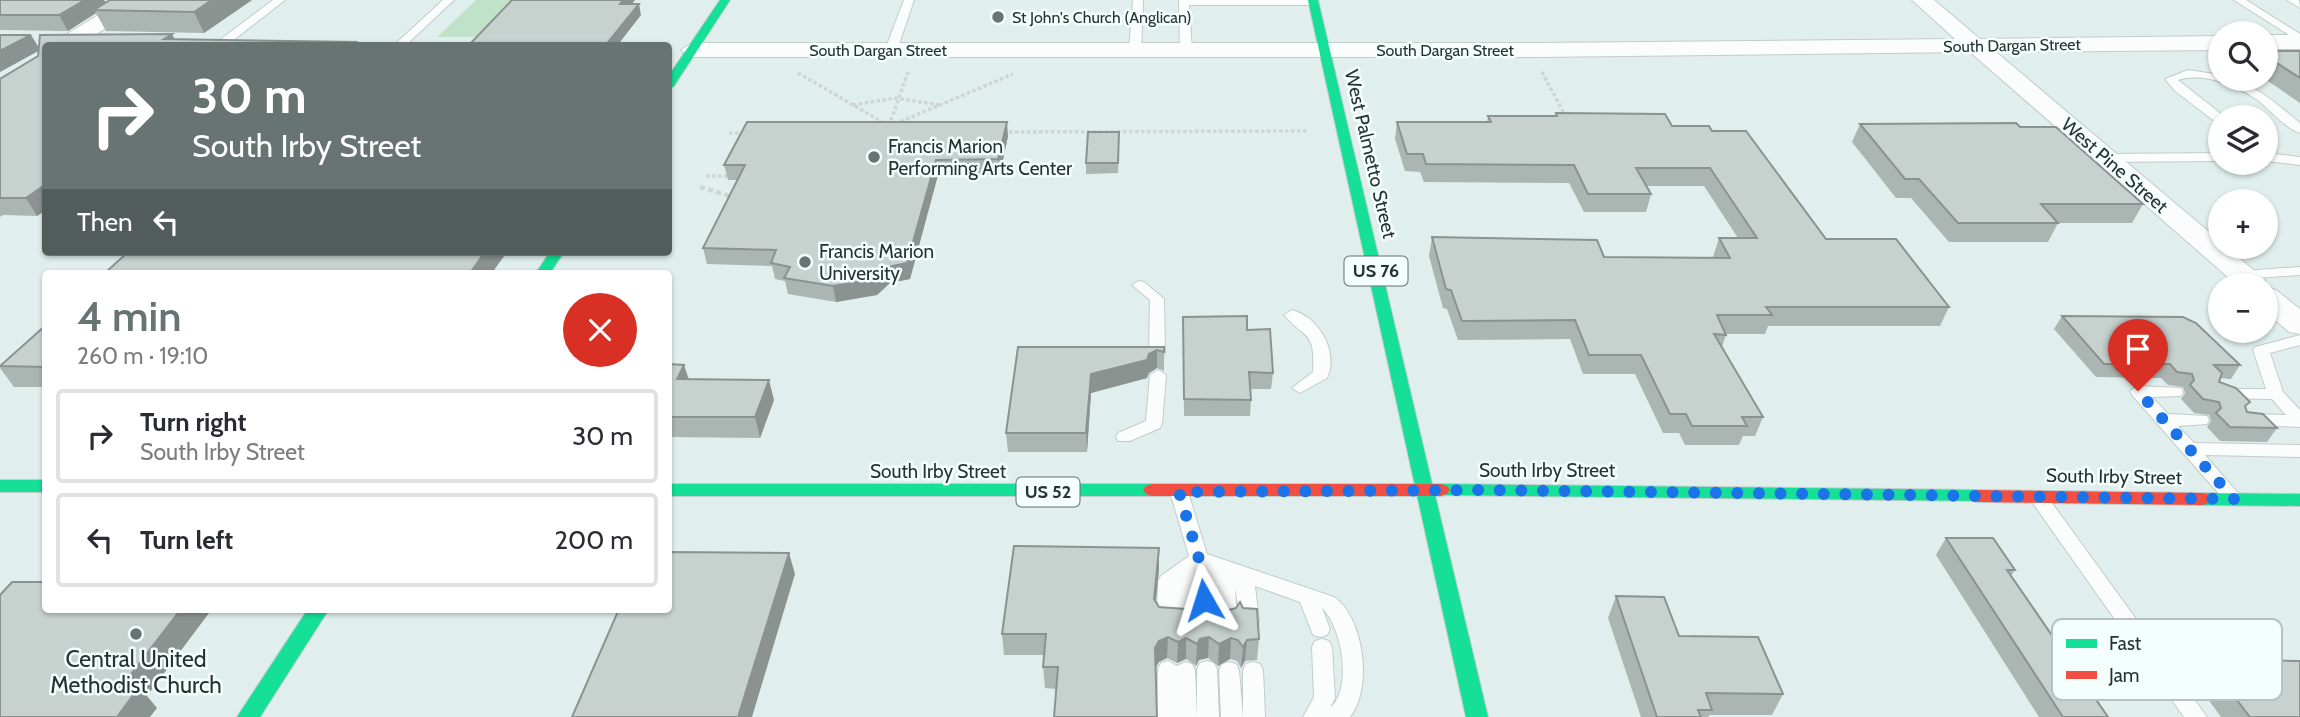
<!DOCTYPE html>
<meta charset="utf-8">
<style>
:root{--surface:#fff;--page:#f7f7f7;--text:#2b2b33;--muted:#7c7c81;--line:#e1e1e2;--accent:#677472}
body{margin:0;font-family:Cabin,sans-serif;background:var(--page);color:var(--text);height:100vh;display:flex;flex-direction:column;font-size:26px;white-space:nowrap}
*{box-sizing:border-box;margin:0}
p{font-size:23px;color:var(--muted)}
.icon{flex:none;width:38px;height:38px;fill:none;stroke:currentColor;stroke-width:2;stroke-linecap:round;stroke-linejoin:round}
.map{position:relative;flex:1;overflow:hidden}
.sheet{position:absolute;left:42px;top:270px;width:630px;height:343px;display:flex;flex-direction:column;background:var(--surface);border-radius:7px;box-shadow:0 2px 5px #0004}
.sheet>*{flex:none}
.banner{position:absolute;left:42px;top:42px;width:630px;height:214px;border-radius:7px;box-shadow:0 2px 5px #0004;background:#677472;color:#fff;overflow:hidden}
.controls{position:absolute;left:2208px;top:21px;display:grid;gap:14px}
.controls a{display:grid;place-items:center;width:70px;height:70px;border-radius:50%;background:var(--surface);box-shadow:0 2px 5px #0004;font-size:35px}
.pin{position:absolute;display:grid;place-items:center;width:60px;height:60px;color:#fff;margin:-72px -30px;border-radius:50% 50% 50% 0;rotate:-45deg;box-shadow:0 0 7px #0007}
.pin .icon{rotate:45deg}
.me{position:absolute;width:77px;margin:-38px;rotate:354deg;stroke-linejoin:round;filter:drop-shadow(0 0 5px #0008)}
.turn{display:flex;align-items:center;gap:24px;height:147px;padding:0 35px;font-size:32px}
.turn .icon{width:91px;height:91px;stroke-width:2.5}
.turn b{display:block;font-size:49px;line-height:60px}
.then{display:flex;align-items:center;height:66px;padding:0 35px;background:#0003;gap:14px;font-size:26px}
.round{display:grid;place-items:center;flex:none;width:74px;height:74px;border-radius:37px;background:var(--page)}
.summary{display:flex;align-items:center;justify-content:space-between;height:119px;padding:0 35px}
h1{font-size:42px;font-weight:600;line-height:52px;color:var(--accent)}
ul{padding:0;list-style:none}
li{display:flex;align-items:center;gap:21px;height:94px;margin:0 14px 10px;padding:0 21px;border:4px solid var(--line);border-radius:7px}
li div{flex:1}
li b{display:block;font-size:26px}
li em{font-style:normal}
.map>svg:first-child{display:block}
</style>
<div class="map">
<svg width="2300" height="717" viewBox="0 0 2300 717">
<rect width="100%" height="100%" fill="#e0efed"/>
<!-- green -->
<path fill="#c0e2c8" d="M476 0H524L487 37H437Z"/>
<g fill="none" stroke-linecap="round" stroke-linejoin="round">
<defs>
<path id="lane" d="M273 0H285L226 46H217V42Z
M443 0H454L405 46H393Z
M904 0H914L897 50 887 52 885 50Z
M1133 0H1143L1141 50 1135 53 1129 50Z
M1179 0H1318L1319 2 1314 5H1189L1192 50 1186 53 1180 50Z
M2234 0H2246L2300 34V42Z
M2287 0H2299L2300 8Z
M2188 70 2221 75V79C2252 79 2277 105 2300 123V133C2283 127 2270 109 2256 99 2235 85 2203 72 2178 80L2225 117H2221V124L2217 123 2175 91 2165 79Z
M2221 153V161L2108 162 2102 158 2108 154Z
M2266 153 2300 157V165L2266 161Z
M2300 267V275L2242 279 2235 275 2242 271Z
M1139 281 1144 282 1164 299 1165 353 1163 356 1157 358 1149 353 1150 300 1132 285Z
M1292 310C1319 317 1339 352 1327 378L1300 393 1292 388 1313 372C1315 330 1307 341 1284 315Z
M2300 335V345L2270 353 2283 392 2300 410V427L2242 424 2240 420 2248 414 2286 415 2272 399 2221 398 2213 393 2215 389H2266L2253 350 2255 347Z
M1158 370 1166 375 1162 424 1160 428 1130 441H1118L1116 437 1118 433 1146 421 1150 375Z
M2138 386 2181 388 2183 392 2181 396 2152 397 2168 414 2207 416 2209 420 2207 424 2178 426 2194 443 2300 445V457L2205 455 2243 499 2240 504H2228L2132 395 2130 391Z
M1179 486 1185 488 1188 492 1207 554 1334 597C1364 617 1373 689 1350 717H1303L1314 697 1312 647 1315 641 1322 639 1329 641 1332 647 1335 698 1330 708C1353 689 1342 627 1322 608L1330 629 1327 635 1320 637 1313 635 1300 602 1255 586 1259 621 1256 627 1249 629 1242 627 1235 588 1237 621 1234 627 1227 629 1220 627 1217 621 1216 586 1212 583 1216 621 1213 627 1206 629 1199 627 1195 607V620L1192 626 1185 628 1178 626 1176 622 1174 626 1167 628 1160 626 1157 620 1158 581 1161 576 1189 556 1170 492 1173 488Z
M2038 491 2044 492 2207 717H2184L2032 502 2029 497 2032 492Z
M1168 661 1177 666 1185 662 1192 664 1195 670 1197 717H1157L1158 669 1161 663Z
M1207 661 1214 663 1217 669 1219 717H1197V669L1200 663Z
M1229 662 1236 664 1239 670 1243 717H1221L1219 670 1222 664Z
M1253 662 1260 664 1263 670 1265 717H1243V670L1246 664Z"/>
<path id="street" d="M123 0H147L79 46H62L59 42 62 37Z
M1912 0H1934L1980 39 2221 36V50L1996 52 2221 242V247H2226L2264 279 2267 287 2276 290 2300 309V334L2289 332 2266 312V285H2237L1970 52 1538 57H692L681 50 692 43H1538L1955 39Z
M2266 35H2300V49H2266Z"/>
<path id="fast" d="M720 0H730L674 86 668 89V77Z
M1308 0H1318L1433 488 1441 484 1979 490 1985 491 1988 496 1985 501 1435 495 1488 717H1466Z
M550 252H564L550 273H536Z
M0 480H46V492H0Z
M668 484H1152L1158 486 1161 490 1158 494 1152 496H668Z
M2201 493 2300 494V506L2201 505 2195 504 2192 499 2195 494Z
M308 609H329L260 717H237Z"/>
<path id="jam" d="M1152 484H1441L1447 486 1450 490 1447 494 1441 496H1152L1146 494 1143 490 1146 486Z
M1979 490 2201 493 2207 494 2210 499 2207 504 2201 505 1979 502 1973 501 1970 496 1973 491Z"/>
</defs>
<!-- lane casing -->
<use href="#lane" stroke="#c1cccb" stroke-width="2"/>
<!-- street casing -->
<use href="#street" stroke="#c1cccb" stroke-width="2"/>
<!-- fast casing -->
<use href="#fast" stroke="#c1cccb" stroke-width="2"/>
<!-- jam casing -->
<use href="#jam" stroke="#c1cccb" stroke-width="2"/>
<!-- path-far1 -->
<path stroke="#d0d5d4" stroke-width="3.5" stroke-dasharray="3.5 2.5" stroke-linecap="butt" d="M1542 72 1566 117
M798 73 884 123
M853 105 894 98 940 105
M895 124 1013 74
M889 126 908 72
M1003 132 1308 131
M729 133H746
M706 176H730"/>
<!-- path -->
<path stroke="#d0d5d4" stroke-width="4.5" stroke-dasharray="5 3.5" stroke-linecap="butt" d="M700 187 733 197"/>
<!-- lane -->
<use href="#lane" fill="#fafdfc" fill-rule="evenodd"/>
<!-- street -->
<use href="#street" fill="#fafdfc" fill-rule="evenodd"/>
<!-- fast -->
<use href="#fast" fill="#16e098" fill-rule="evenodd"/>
<!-- jam -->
<use href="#jam" fill="#f24e42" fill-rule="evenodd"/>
</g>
<!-- wall -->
<path fill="#abb5b2" d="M0 0H104L106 3 110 0H252L204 33 106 31 96 13 68 31 0 30Z
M0 34 31 35 39 48 40 35 172 34 175 40 356 42 358 46H46V210L37 216 3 215 0 217V79L38 56V51L0 72Z
M2266 51H2300V103L2265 79H2266Z
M1556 113 1712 131 1826 239 1949 307 1940 326H1768L1765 334H1726L1722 347 1763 417 1755 436H1743L1739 445H1685L1679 433H1663L1635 374H1583L1570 339 1458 340 1447 309 1443 308 1429 256 1432 237 1604 257 1713 258V257L1719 238H1738L1704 186H1646L1651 194 1646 212H1584L1569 183 1424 182 1420 172 1405 171 1395 139 1397 122H1487L1488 116H1555Z
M1860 124 2020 127 2143 204 2132 223H2058L2048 242H1949L1911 198H1896L1852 142Z
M1008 136 1000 174 938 175 910 279 890 283 877 295 836 302 788 294 785 281 775 279 772 266 707 264 703 248 738 180H728L724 165Z
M1119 143 1118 173 1086 174V163Z
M2062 316 2240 365 2231 379 2220 378 2219 382 2246 408 2247 412 2277 428 2267 442 2220 441 2207 427 2211 421 2209 415 2194 413 2181 399 2185 393 2183 387 2168 385 2161 378 2096 377 2054 329Z
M46 325V387H14L0 368V366Z
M1183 333 1273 373 1271 389H1250L1251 400 1250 416H1184Z
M1018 347H1164V371L1157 368 1149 373 1147 378 1091 393 1087 452H1008L1006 433Z
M668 364 684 365 689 379 774 400 760 438 668 437Z
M1946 538 2015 570 2011 576 2108 717H2039L1936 555Z
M1159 569 1156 601 1159 607 1186 609 1199 608 1259 639 1257 660 1245 661 1241 668 1237 661 1230 659 1218 666 1208 658 1199 660 1196 666 1186 659 1177 663 1167 658 1159 662 1057 689 1045 688 1043 667 1044 655H1004L1002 634Z
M1616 596 1679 636 1783 694 1772 715H1710L1708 717H1641L1608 618Z
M2205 659 2300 717H2221L2191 676Z"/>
<!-- shaded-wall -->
<path fill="#8b9391" d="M85 0H104L108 6 94 10 96 13 68 31 59 15Z
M212 0H252L204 33 194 12Z
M623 0H635L623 15 620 4Z
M639 4 641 15 617 46H605Z
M172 34 178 46 164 39Z
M31 35 40 50 0 72V51Z
M1007 122 1008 136 1000 174 998 159Z
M936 160 938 175 910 279 890 283 877 295 836 302 833 286Z
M46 184V210L37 216 26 198Z
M485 252H507L492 273H470Z
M1157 350V368L1149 373 1147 378 1091 393 1087 452 1086 433 1091 374Z
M684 365 690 385 677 379Z
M769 380 774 400 760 438 755 417Z
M1159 548V569L1154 620V599Z
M789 553 795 574 752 717H738Z
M181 609H212L147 696 157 708 150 717H117L121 687Z
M1168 637 1167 658 1159 662 1155 669V648L1159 641Z
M1209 637 1208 658 1199 660 1196 666 1197 644 1200 639Z
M1186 638V659L1177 663 1178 642Z
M1231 638 1230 659 1218 666 1219 644Z
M1247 640 1245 661 1241 668 1243 647Z"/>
<!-- building -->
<path fill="#c7d2cf" stroke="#8b9391" stroke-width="2" d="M0 0H85L59 15H0Z
M110 0H212L194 12 94 10Z
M512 0H623L620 4H639L605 46H468Z
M172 34 164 39 356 42 352 46H46V184L26 198H0V79L38 56 40 35Z
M0 35H31L0 51Z
M2266 51H2300V78L2266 56Z
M1556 113 1665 114 1672 126H1709L1712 131H1746L1826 239H1896L1949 307H1766L1772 315H1717L1726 335 1714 334 1763 417H1742L1747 426H1692L1686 414H1670L1641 355H1589L1575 320 1462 321 1451 290 1446 289 1432 237 1597 240 1604 257 1730 258 1719 238H1757L1710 168H1636L1651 194H1588L1574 165 1426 164 1423 154H1407L1397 122H1491L1488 116H1557Z
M747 122H1007L998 159 936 160 907 263 888 267 875 279 833 286 784 278 790 267 771 263 776 250 703 248 745 165H724Z
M2016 123 2020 127H2056L2143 204H2041L2058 223H1958L1919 179H1905L1860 124Z
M1088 132H1119L1118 163H1086Z
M128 252H485L470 273H105Z
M1247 316V330L1270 329 1273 373 1249 372 1251 400 1184 399 1183 317Z
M2062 316 2183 317 2196 323 2240 365H2214L2222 373 2219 382 2236 388 2250 402 2245 406 2247 412 2263 414 2277 428 2230 427 2216 413 2221 408 2219 402 2203 399 2190 385 2194 380 2192 374 2177 372 2170 364H2104Z
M46 325V367L0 366Z
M1018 347H1164V352L1157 350 1149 354 1147 360 1091 374 1086 433H1006Z
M668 364 684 365 677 379 769 380 755 417H668Z
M1946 538H1993L2015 570H2007L2108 717H2063Z
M1014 546 1159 548 1154 599 1159 607 1186 609 1197 603 1199 608 1206 610 1218 605 1229 610 1236 608 1240 602 1243 608 1257 609 1259 639 1247 640 1243 647 1238 640 1231 638 1219 644 1209 637 1200 639 1197 644 1186 638 1178 642 1168 637 1159 641 1155 648 1157 717H1054L1058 667H1043L1046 634H1002Z
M668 552 789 553 738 717H572L619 609H668Z
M12 582H46V609H181L121 687H139L117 717H0V595Z
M1616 596 1664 597 1679 636 1758 637 1783 694 1706 693 1712 710H1698L1701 717H1657Z
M2205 659 2300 661V717H2250Z"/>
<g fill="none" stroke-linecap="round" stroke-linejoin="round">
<!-- route -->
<path stroke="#1a73e8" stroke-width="12" stroke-dasharray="0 21.6" d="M1204 600 1199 559 1179 492 1484 490 2234 499 2138 391"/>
</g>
<!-- markers -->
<g fill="#677472" stroke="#f4fffd" stroke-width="2.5">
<circle cx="998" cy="17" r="7"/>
<circle cx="874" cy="157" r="7"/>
<circle cx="805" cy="262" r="7"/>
<circle cx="136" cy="634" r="7"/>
</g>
<g text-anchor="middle" stroke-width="5" stroke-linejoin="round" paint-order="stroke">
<!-- far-poi labels -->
<g font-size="16" fill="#263130" stroke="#f4fffd" text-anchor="start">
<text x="1012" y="23">St John's Church (Anglican)</text>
</g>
<!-- far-street labels -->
<g font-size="16" fill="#263130" stroke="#f4fffd">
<text transform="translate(2012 45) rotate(-1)" y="6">South Dargan Street</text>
<text x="878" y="56">South Dargan Street</text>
<text x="1445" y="56">South Dargan Street</text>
</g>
<!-- shield labels -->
<g fill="#f4fffd" stroke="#646f6e" stroke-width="2">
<rect x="1344.5" y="256.5" width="63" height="29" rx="5"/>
<rect x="1016.5" y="477.5" width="63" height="29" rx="5"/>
</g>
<g font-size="18" font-weight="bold" fill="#263130">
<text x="1376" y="277">US 76</text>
<text x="1048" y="498">US 52</text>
</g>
<!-- poi labels -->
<g font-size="19" fill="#263130" stroke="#f4fffd" text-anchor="start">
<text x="888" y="153">Francis Marion<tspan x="888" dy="22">Performing Arts Center</tspan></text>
<text x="819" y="258">Francis Marion<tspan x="819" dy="22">University</tspan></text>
</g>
<!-- street labels -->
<g font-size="19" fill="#263130" stroke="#f4fffd">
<text transform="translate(1371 154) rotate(77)" y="7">West Palmetto Street</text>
<text transform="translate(2115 165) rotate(41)" y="7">West Pine Street</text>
<text x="1547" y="477">South Irby Street</text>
<text x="938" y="478">South Irby Street</text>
<text transform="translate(2114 476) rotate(1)" y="7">South Irby Street</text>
</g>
<!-- near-poi labels -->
<g font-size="23" fill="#263130" stroke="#f4fffd">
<text x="136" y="667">Central United<tspan x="136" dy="26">Methodist Church</tspan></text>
</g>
</g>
<!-- legend -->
<rect x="2052" y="619" width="230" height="81" rx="10" fill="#f4fffd" stroke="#b6c1c0" stroke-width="2"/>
<rect x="2066" y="639" width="31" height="9" fill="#16e098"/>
<rect x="2066" y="671" width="31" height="8" fill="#f24e42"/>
<g font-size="19" fill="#263130">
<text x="2109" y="650">Fast</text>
<text x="2109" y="682">Jam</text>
</g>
</svg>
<div class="controls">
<a><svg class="icon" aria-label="search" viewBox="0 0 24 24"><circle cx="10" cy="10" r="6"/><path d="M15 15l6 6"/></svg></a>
<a><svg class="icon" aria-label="layers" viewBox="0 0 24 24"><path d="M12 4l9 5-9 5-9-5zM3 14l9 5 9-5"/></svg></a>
<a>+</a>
<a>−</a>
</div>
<div class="pin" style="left:2138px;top:391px;background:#d93025"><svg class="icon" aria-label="arrive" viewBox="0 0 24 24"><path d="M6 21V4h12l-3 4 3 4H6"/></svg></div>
<svg class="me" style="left:1204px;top:600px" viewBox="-20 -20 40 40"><path d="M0-17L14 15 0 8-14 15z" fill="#1a73e8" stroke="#fff" stroke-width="4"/></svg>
<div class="banner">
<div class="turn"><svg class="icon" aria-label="right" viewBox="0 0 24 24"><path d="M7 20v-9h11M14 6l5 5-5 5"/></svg><div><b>30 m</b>South Irby Street</div></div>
<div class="then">Then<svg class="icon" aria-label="left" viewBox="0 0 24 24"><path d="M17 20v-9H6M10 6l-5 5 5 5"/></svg></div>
</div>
<section class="sheet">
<div class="summary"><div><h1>4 min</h1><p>260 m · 19:10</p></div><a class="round" style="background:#d93025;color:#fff"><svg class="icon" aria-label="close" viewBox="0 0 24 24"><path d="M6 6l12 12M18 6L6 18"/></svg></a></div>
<ul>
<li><svg class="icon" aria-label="right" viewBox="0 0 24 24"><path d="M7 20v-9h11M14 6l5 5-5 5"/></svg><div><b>Turn right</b><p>South Irby Street</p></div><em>30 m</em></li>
<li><svg class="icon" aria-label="left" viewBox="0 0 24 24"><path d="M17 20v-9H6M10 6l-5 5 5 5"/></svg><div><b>Turn left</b></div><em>200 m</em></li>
</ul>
</section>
</div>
